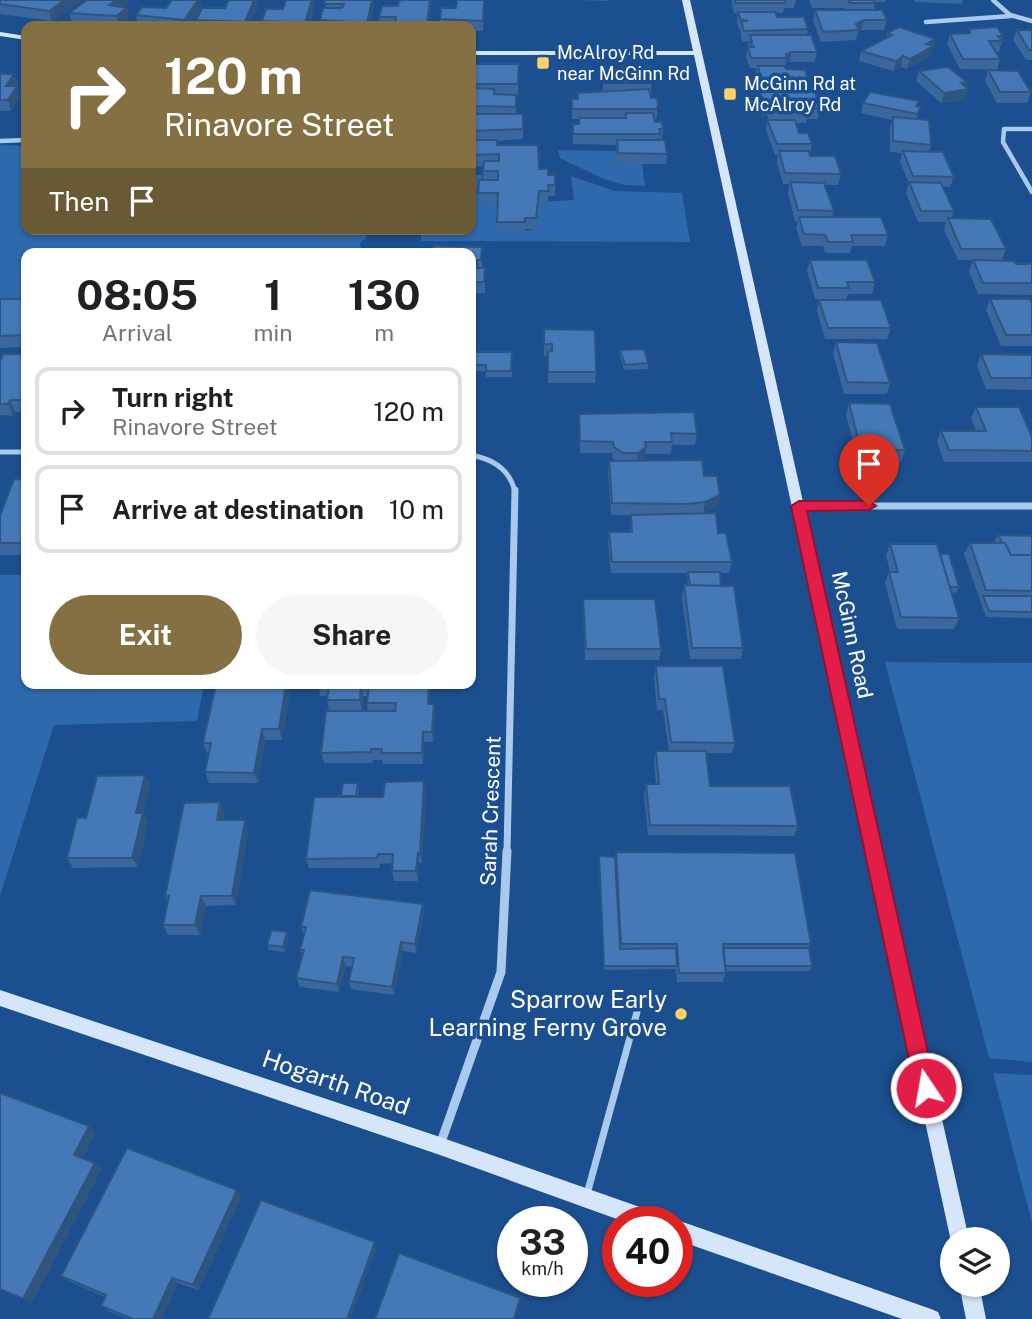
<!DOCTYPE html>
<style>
:root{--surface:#fff;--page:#f6f6f6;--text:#202124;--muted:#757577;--line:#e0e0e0;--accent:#847042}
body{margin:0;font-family:"Public Sans",sans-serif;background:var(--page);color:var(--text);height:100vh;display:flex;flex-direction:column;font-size:26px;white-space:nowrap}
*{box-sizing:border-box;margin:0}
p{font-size:23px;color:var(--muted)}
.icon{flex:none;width:38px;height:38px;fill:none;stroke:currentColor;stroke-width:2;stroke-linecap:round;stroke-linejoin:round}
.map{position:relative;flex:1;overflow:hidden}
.drawer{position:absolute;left:21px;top:248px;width:455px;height:441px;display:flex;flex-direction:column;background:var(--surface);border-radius:14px;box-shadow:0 2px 5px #0004}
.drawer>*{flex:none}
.banner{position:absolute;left:21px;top:21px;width:455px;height:214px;border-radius:14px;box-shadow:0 2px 5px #0004;background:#847042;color:#fff;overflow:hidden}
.buttons{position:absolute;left:940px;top:1227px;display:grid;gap:14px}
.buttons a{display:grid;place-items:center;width:70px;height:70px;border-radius:50%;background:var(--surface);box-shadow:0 2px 5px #0004;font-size:35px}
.speed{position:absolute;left:497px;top:1206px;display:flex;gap:14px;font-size:35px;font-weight:700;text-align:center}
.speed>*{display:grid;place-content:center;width:91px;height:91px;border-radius:50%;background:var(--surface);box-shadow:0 2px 5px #0004;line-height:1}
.speed small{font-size:18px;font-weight:400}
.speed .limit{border:10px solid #d22;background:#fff;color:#111}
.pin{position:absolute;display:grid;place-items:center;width:60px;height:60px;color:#fff;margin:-72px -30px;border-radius:50% 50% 50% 0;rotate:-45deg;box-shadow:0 0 7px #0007}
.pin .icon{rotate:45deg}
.me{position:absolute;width:77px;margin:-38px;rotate:348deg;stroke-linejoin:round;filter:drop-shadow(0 0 5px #0008)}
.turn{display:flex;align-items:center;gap:24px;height:147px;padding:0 28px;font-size:32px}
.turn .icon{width:91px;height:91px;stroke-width:2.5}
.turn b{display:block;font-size:49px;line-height:60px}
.then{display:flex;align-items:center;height:66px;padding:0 28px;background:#0003;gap:14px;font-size:26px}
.eta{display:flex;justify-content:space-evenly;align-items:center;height:119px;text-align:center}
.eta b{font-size:42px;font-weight:700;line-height:49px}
.cta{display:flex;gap:14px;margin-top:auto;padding:14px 28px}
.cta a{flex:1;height:80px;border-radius:42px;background:var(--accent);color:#fff;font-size:28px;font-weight:700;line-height:80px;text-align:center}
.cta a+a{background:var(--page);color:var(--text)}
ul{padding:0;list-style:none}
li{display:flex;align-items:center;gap:21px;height:88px;margin:0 14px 10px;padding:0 14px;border:4px solid var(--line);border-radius:14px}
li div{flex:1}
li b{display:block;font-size:26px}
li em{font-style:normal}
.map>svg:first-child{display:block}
</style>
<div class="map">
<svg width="1032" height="1319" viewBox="0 0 1032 1319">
<rect width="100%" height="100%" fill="#1b4f8f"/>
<!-- green -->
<path fill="#2e69ad" d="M0 145 26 146V229H326L324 239H347L349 229H367L366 238 360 243 362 254H26V307H0Z
M558 150 616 151 642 164 645 186 625 185 604 179 560 158Z
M476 175H482L478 204H498L525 231 536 229 539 202 574 200 571 176 614 191 682 193 690 242 421 241V234L403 235V229H471V187H474Z
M0 575H26V684H204L197 721 54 725 0 896Z
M885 662 1032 663V1062L989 1058Z
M993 1073 1032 1075V1223Z"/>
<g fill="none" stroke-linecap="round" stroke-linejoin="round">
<!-- lane -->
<path stroke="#a9c9ee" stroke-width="7" d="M587 1194 637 1012"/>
<!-- street-far3 -->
<path stroke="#a9c9ee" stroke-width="4.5" d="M993 0 1010 15 1032 21
M926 22 1011 16
M1032 129H1004L1003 142 1032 192
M0 141 26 140"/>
<!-- street-far2 -->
<path stroke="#a9c9ee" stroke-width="5" d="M0 452H26
M471 455C493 459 510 469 515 492"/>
<!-- street-far1 -->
<path stroke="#a9c9ee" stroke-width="7" d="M798 506H1032
M507 852 515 490"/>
<!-- street -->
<path stroke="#a9c9ee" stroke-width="9" d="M440 1145 501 972 507 851"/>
<!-- secondary -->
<path fill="#d6e6fa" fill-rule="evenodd" d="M682 0H690L702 53 969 1239H952V1246L694 55H471V51H693Z
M0 32 26 36V40L0 36Z
M0 990 440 1137 654 1212 661 1215 664 1222H625L440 1155 0 1006Z
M677 1220 931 1309 938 1312 941 1319H902L677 1240V1222H674Z
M959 1284H979L986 1319H966Z"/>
</g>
<!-- wall -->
<path fill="#3a679d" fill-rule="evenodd" d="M0 0H82L52 21 0 14Z
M172 0H200L201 8 189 26 138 25 136 15 166 8Z
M286 0H314L315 7 309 26H263L262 21 283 9Z
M325 0H374V4L369 26H320V20L325 8Z
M432 0 428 26H380L379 17Z
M484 0 483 31H471V26H440V19L456 8Z
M578 0H607V1Z
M732 0H796L794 8H784L783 13H776L777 17 808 29 807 35 817 52 815 62H790L786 63 785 68 786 69 810 85 809 92 820 108 818 119H807L806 123H796L799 133 812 144 810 156 841 174 838 185H825L834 211 832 217 888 235 885 246H852L850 253H825L823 246H802L796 228 798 221H795L788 193 789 184H783L777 162 778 155H775L766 130 767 120H769L767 115H762L758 102 760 92 756 76 757 68H750L746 57 749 41 742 42 740 29H739L737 22 738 13H734L732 4Z
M809 0H886L885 2H875L874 10 887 20 884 30H861L858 32 856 40 821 42 813 20 815 10H846L845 8H812Z
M914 0H963L962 4 915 2Z
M128 3 122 7 127 8 129 18 119 26 72 23 69 13Z
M258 6 249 26H197L196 20 225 8Z
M970 29 1003 36 999 52H996L1000 59 997 70 960 69 947 44 950 34 969 33Z
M1017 30H1032V60H1026L1013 40Z
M887 33 935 39 931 56 907 69 901 67 893 71 859 61 861 51 886 38Z
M471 64H519L518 95H516V114H523V139L497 141V145L548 175H555V196H548V202H539L536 229H525V233H497L498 204H478V193L483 180V166H471Z
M613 66H652L651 98H657V116L656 120H654L655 122 663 129 662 140H660L667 154 666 164H617L616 145 573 144V124H579V119H572V99H578L603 92V71H613Z
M988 70 1031 92 1027 103H997L985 81Z
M919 71 967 82 966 86 965 100 941 103 916 81Z
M0 74 18 84 16 86 20 97 11 111H0Z
M863 103 918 106 917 119 931 145 929 152 954 177 950 187H943L954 211 952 218 1006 249 1002 260H958L944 230 946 222H918L906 193 909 183 900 162 902 153 890 152V128L892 120 861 113Z
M324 229H349L347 239H324L323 233Z
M471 254 482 258V268L485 279V293H471Z
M810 260 875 282 872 294H848L846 299H815L807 271Z
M973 260 1016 264H1032V295L978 294 969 271Z
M0 299H26V347L0 348Z
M990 299 1032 304V346H1001L986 310Z
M819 300 891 328 887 339H825L817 311Z
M544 329 596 372 595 383H548V356H544Z
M836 342 890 383 887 394H844L833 353Z
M620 350 648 363V369L624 370 620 356Z
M512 352V377H486V371H471V359Z
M26 354V412H15L13 416 0 415V361Z
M981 354 1032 355V390L986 389 977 366Z
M849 403 905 450 901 462 858 461 846 415Z
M976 407 1032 437V462H944L937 442 941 431H976L971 418Z
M579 414 697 434 695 445H672L671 454H645L644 458 641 461 704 476 720 495 718 506 703 513 718 533 732 562 729 573H720L721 586 743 648 741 659H690L682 597 684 585H688L687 573H611L608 543 609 532H630L631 515H646H611L608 473 609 461H617L613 458 612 453H580Z
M26 480V555H0V516Z
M998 535 1032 536V618L986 617 964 554 970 543H996L995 541Z
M890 544 940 554 959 587 956 593 951 592 959 618 954 629H897L885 583 889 572H890L886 555Z
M583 599 661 649 659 660H585L583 610Z
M656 666 735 743 732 753H706L710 786 798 826 794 836 648 835 644 795 646 784H656L654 761 656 751H669L663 710H657L654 677Z
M291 684 282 740H265L258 783H209L205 772 209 753H207L203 743Z
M318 684H431L429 704H434L435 715 433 742H424L423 764H383L382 760H373L372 763H324L321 753 329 711 327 700V696H320ZM363 696H368L367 703 368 711H362Z
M145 775 150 786 143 813 148 823 138 867 73 868 67 858 86 818Z
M359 788 358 797H383L426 792 422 863H419L418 881H394L392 871 393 863 380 864 379 868H309L306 859 342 797Z
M224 813 223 820 248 830 236 905 206 906 200 935H168L163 925 168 901 165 896Z
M616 852 811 944 809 948 812 966 810 971H726L723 982H677L676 969 604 970 599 861V856L615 857Z
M423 904 424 913 416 953 403 951 394 995 351 989 349 981 352 967 346 966 339 992 300 987 296 978 303 956 300 950 304 936 301 927Z
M289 936 285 952 269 950 267 945Z
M241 1196 199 1290 178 1283 162 1319H129L108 1311 101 1306 105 1297 69 1281 61 1276Z"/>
<!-- shaded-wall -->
<path fill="#305480" d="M65 0H82L52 21 49 11Z
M116 0H128V3L112 15 109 5Z
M198 0H200L201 8 189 26H186L184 20Z
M254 0H257L258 6 249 26H246L245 22Z
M312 0H314L315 7 309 26H306L305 23Z
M372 0H374V4L369 26H367V23Z
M430 0H432L428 26H427Z
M127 8 129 18 119 26 116 16Z
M864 20 861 30 858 32 859 30 856 24Z
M935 39 931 56 907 69 910 59 926 44Z
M791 52 790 62 786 63 787 58 786 54Z
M903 56 901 67 893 71 896 61Z
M14 74 18 84 10 97 6 86Z
M967 82 965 90 969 89 965 100 941 103 944 93 961 83Z
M17 86 20 97 11 111 8 100Z
M10 400 15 412 13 416 8 404Z
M646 447 644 458 636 465 638 453Z
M720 495 718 506 703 514 705 502Z
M286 684H291L282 740 279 729Z
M429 684H431L429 715 428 704Z
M361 685 363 696 362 711 360 700Z
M434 704 435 715 433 742 432 732Z
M262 729 265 740 258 783 254 773Z
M423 732 424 742 423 764 422 753Z
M145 775 150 786 141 824 136 813Z
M424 781 426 792 422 863 420 854Z
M220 802 224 813 221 830 217 820Z
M143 813 148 823 138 867 132 858Z
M245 820 248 830 236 905 232 896Z
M418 853 419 863 418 881 416 871Z
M201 896 206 906 200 935 195 925Z
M423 904 424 913 416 953 415 944Z
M287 932 289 936 285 952 283 947Z
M401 942 403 951 394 995 392 987Z
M343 957 346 966 339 992 337 984Z
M89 1126 96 1133 81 1162 74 1155Z
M95 1163 102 1169 32 1304 23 1299Z
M237 1190 241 1196 199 1290 193 1285Z
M375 1242 377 1248 351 1319H347Z
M172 1278 178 1283 162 1319H153Z"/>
<!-- building -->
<path fill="#4478b7" stroke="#305480" stroke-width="2" d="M0 0H65L49 11 0 4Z
M87 0H116L109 5 127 8 116 16 69 13Z
M172 0H198L184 20 136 15 142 7 166 8Z
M229 0H254L245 22 196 20 202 8H225Z
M286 0H312L305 23 262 21 266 9H283Z
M325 0H372L367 23 320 20 323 8H342L344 4H324Z
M403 0H430L427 23H395L396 17H379L382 6H398L399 1Z
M457 0H484L483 21 440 19 441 8H456Z
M735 0H784L785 3H735Z
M848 0H874L876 3H850Z
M815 10H882L887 20H864L856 24 859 30 823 32Z
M738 12H775L777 17H804L808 29 744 31 741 21H748L740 19Z
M899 27 935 39 926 44 933 46 910 59 903 56 896 61 861 51 892 35 887 33Z
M997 27 1003 36H998L1002 41H989L1000 59H963L950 34 970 33V29Z
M1017 30H1032V50H1029Z
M750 35H811L817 52H791L786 54 787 58H751L748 47H754L750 42H752Z
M471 64H519L518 84H471Z
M613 66H652L651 83H604L603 71H614Z
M758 66H784L786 69 805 70 810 85H763Z
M948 67 967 82 961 83 969 89 944 93 919 71Z
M988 70 1018 71 1031 92H1000Z
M0 74H14L6 86H17L8 100H0Z
M471 88 494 89V94L516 95V107L471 106Z
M649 89 651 98H657L658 105 657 109H572V99H578V93Z
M760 92H815L820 108H807L808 112H771L769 105H764Z
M870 92 919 101 916 106 921 107 917 114 863 103Z
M626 113H653L655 122H662L663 129H659L660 134H573V124H579V118H626Z
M471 114H523V129L471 131Z
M893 117 929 120 931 145 893 141Z
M767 120H795L799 133H808L812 144H777Z
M471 140H497V145H538L539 169H548V175H555V185H548L549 191H539L536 218H525V222H497L498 193H478L479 180H498V171H483L484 161H499V154L471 155Z
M617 140H665L667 154 618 153Z
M779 151H809L810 156H835L841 174 785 173Z
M903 151 943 152 954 177 913 176Z
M790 182 824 183 834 211 798 210Z
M909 182 941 183 954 211H921Z
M799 217H881L888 235H851L853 242H828L825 235 804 234Z
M948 218 991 219 1006 249H961Z
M324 229H347L346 233H323Z
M433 246 482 247 481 260H477V268H485L484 282H471V254H432Z
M810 260H867L875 282H847L849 288H818Z
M973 260 1014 261 1016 264H1032V283H983Z
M0 299H26V335L0 336Z
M990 299H1030L1032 304V335H1006Z
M819 300H881L891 328H828Z
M544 329 595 330 596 372H548V352L552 351V344H544Z
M836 342 877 343 890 383 847 382Z
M644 349 648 363 625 365 620 350Z
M474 352H512L511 371H486V365H471V359H474Z
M3 354H26V400H10L8 404H0V361Z
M981 354 1032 355V378H991Z
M849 403 890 404 905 450H861Z
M976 407H1019L1032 437V451L949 450 941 431H986Z
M694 412 697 434 671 433 672 442H645L646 447 638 453H623L614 447 613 442 580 441 579 414Z
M702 460 704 476H717L720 495 705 502 686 504 612 503 609 461Z
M14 479 26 480V543H0V516Z
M716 513 718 533H726L732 562H612L609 532H632L631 515Z
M998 535 1032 536V555H1011L1005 543H1002Z
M970 543H1005L1011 555H1032V591L986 590Z
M890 544H937L959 618 901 617 889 572H898Z
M940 554H949L959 587H950Z
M688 572H720L721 586 690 585Z
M684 585 734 586 743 648H692Z
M983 596H1032V612L989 611Z
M583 599H655L661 649H586Z
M656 666H723L735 743 671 742 665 699H659Z
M216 684H286L279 729H262L254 773 205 772 211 743H203Z
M318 684H429L428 704H434L432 732H423L422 753H381L382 749H371V752L321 753 326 711H395L396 703H367L369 685H361L360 700H327L329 685H318Z
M656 751H706L710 786H790L798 826 650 825 646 784H659Z
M145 775 136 813H143L132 858H67L77 818H86L97 776Z
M424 781 420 854 418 853 416 871H392L393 854H378L377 858 306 859 314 797H383L385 782Z
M343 783H358L356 796H341Z
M220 802 217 820H245L232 896H201L195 925H163L169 896H165L184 803Z
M616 852 795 853 811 944H723L726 973H679L677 944H621Z
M599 856 615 857 620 949 676 948 677 966H604Z
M310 890 423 904 415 944 401 942 392 987 349 981 354 958 343 957 337 984 296 978 304 950H300L306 927H301Z
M272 930 287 932 283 947 267 945Z
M723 948H809L812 966H725Z
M0 1093 89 1126 74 1155 95 1163 23 1299 0 1289Z
M127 1148 237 1190 193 1285 172 1278 153 1319H133L101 1306 106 1295 61 1276Z
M261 1200 375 1242 347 1319H208Z
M399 1253 520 1298 514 1319H375Z"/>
<!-- route -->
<path fill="#e11d48" stroke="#92132f" stroke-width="2" d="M799 501H869L876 506 869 510 807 511 936 1088 933 1095 926 1098 919 1095 915 1088 791 506Z"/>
<!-- markers -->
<g fill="#ffd166" stroke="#1b4f8f" stroke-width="2.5">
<rect x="536" y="56" width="14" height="14" rx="3.5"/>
<rect x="723" y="87" width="14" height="14" rx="3.5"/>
<circle cx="681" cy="1014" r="7"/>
</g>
<g text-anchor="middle" stroke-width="7" stroke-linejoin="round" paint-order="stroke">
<!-- far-poi labels -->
<g font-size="18" fill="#fff" stroke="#1b4f8f" text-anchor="start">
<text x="557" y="59">McAlroy Rd<tspan x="557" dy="21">near McGinn Rd</tspan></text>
<text x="744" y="90">McGinn Rd at<tspan x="744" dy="21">McAlroy Rd</tspan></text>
</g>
<!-- street labels -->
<g font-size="21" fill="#fff" stroke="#1b4f8f">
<text transform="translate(852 635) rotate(78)" y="7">McGinn Road</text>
<text transform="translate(491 811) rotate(-88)" y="7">Sarah Crescent</text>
</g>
<!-- near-poi labels -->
<g font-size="24" fill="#fff" stroke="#1b4f8f" text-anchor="end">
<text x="667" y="1008">Sparrow Early<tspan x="667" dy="28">Learning Ferny Grove</tspan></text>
</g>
<!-- near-street labels -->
<g font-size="24" fill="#fff" stroke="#1b4f8f">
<text transform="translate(336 1083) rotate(19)" y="8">Hogarth Road</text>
</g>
</g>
</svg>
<div class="buttons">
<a><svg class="icon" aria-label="layers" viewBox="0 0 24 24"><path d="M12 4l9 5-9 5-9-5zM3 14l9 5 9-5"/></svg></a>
</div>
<div class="speed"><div>33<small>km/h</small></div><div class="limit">40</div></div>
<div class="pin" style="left:869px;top:506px;background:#d93025"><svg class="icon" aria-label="arrive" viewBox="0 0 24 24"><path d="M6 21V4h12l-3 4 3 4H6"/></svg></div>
<svg class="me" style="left:926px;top:1088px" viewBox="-20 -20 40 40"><circle r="17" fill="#e11d48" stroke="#fff" stroke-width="3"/><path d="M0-11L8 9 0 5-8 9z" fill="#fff"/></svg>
<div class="banner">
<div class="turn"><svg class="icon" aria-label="right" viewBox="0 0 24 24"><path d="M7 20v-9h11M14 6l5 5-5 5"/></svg><div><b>120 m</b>Rinavore Street</div></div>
<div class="then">Then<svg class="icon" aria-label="arrive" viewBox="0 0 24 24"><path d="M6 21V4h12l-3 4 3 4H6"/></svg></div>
</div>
<section class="drawer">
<div class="eta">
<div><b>08:05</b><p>Arrival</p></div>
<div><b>1</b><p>min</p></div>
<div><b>130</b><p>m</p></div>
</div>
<ul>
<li><svg class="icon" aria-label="right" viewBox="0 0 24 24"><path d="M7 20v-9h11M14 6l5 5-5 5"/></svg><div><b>Turn right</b><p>Rinavore Street</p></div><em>120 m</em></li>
<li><svg class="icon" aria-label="arrive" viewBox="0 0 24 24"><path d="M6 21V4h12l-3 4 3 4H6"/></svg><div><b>Arrive at destination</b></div><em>10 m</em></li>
</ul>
<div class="cta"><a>Exit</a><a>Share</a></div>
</section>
</div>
